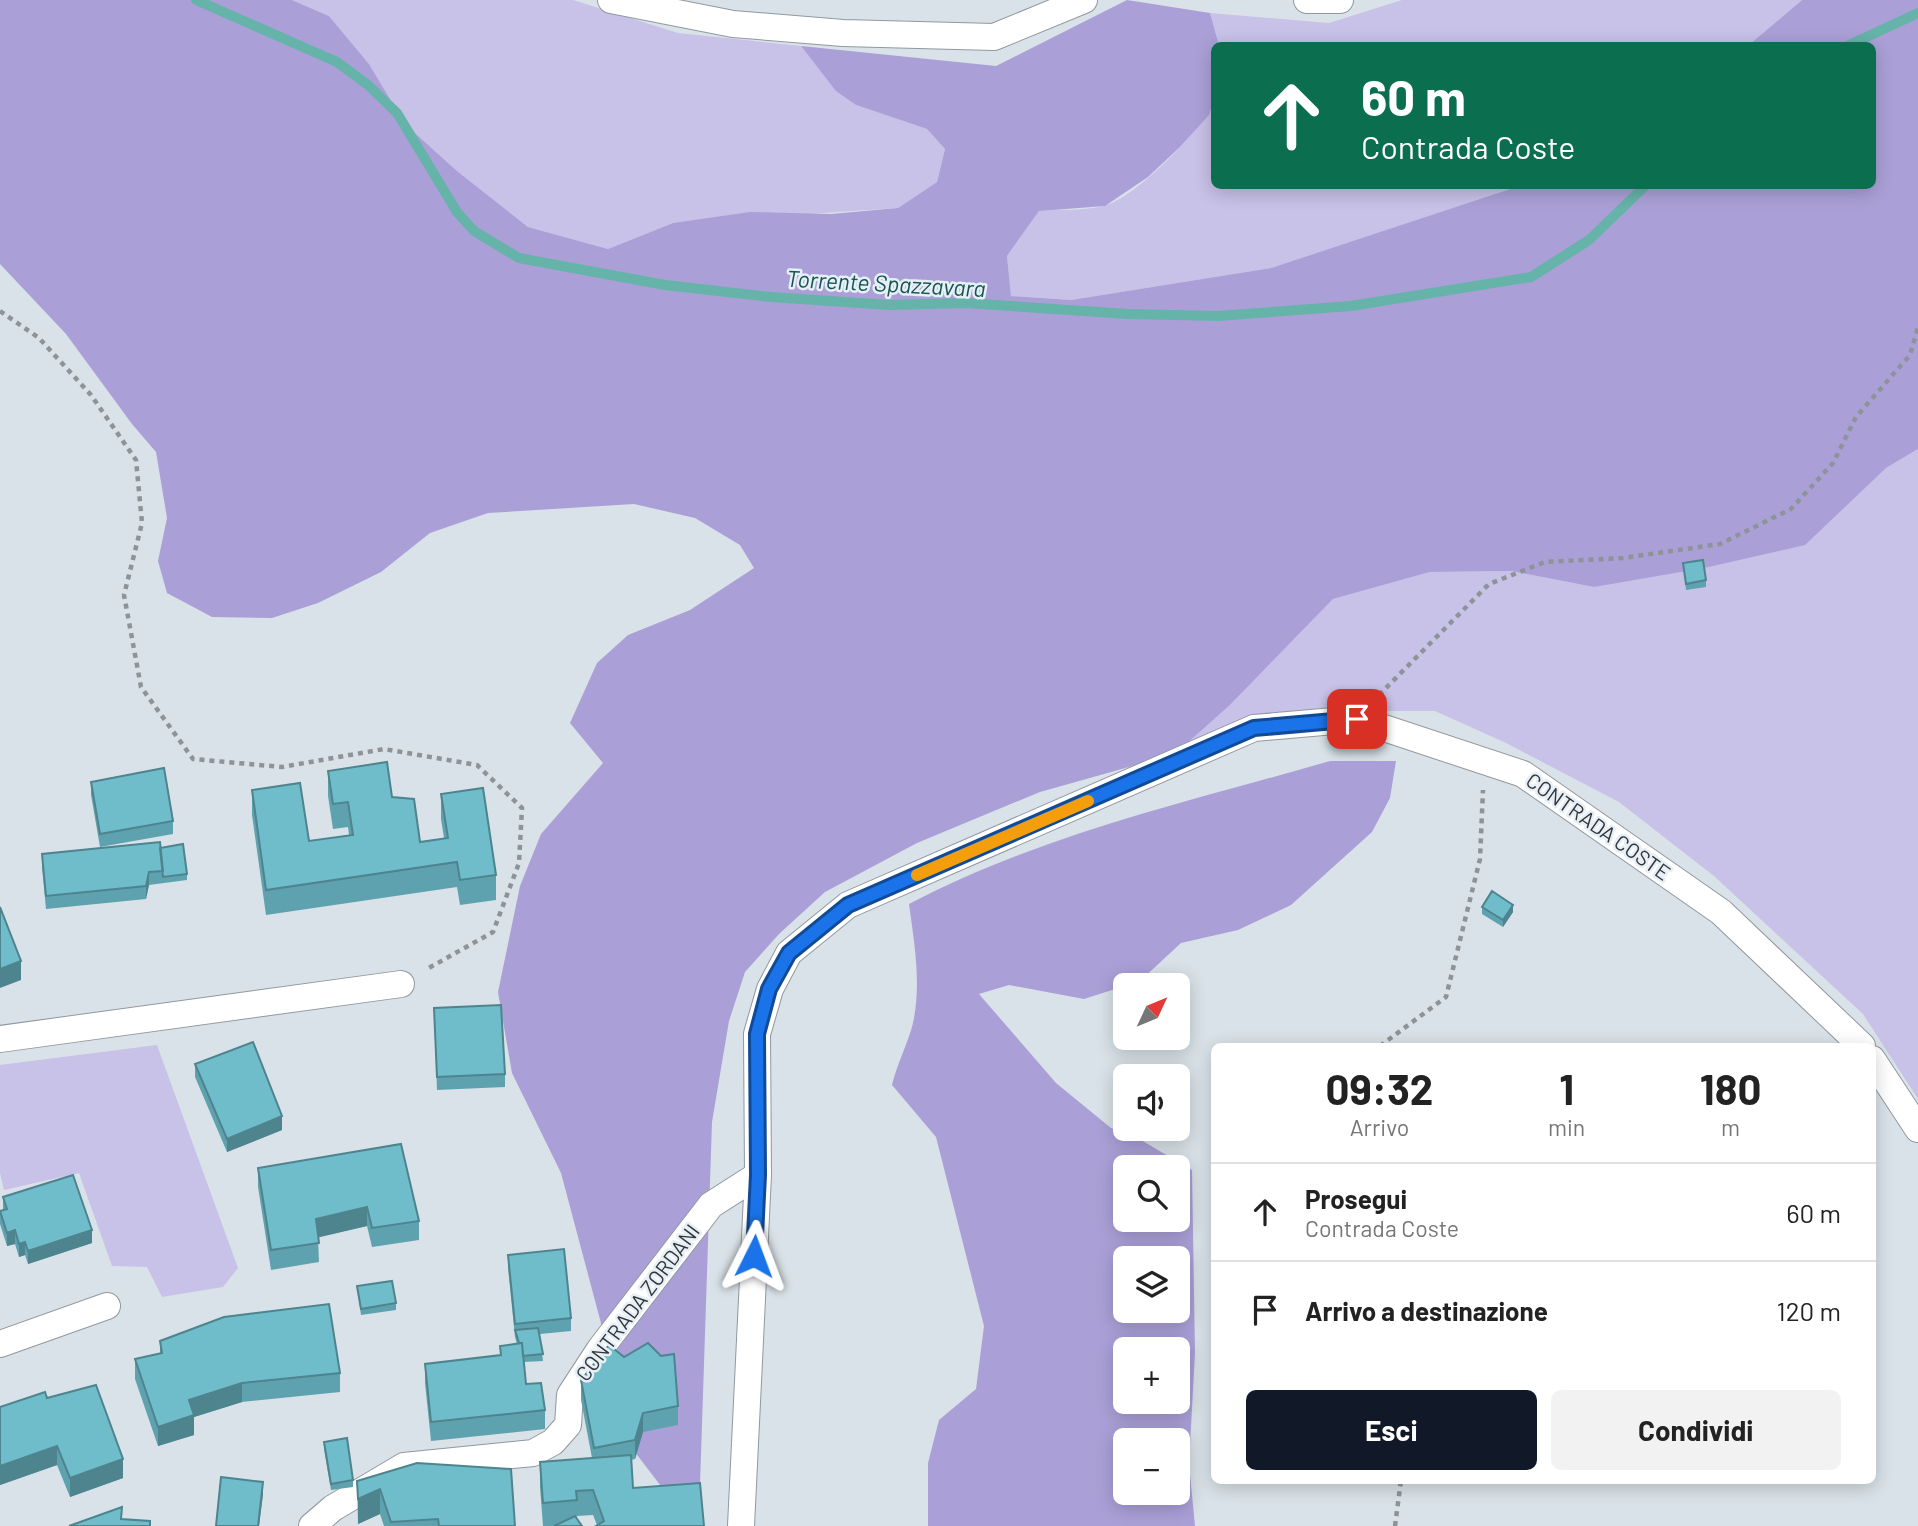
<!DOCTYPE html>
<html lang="it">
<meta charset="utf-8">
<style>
:root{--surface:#fff;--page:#f2f2f2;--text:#222;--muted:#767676;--line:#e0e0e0;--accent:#111827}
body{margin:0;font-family:Barlow,sans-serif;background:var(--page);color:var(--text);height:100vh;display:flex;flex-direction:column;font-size:26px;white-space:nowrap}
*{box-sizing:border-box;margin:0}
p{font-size:23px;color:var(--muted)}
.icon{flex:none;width:38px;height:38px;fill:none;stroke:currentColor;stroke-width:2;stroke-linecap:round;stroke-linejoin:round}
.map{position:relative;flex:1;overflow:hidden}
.panel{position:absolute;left:1211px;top:1043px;width:665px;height:441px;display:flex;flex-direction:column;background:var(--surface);border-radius:10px;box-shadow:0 4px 18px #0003}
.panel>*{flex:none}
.top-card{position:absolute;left:1211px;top:42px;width:665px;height:147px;border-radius:10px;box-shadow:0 4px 18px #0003;background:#0b6e4f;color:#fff;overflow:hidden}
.needle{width:46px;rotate:46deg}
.fabs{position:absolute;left:1113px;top:973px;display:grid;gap:14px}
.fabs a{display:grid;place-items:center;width:77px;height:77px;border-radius:10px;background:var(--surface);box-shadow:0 4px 18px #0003;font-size:35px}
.pin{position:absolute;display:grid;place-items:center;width:60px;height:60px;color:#fff;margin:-30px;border-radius:14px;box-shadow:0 4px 10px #0006}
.me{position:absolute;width:77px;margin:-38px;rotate:3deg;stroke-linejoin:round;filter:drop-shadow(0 0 5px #0008)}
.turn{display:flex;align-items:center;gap:24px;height:147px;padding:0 35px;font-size:32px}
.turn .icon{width:91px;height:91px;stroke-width:2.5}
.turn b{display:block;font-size:49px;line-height:60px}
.eta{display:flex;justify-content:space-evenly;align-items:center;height:119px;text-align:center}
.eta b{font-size:42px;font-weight:700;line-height:49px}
.primary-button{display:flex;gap:14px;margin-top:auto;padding:14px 35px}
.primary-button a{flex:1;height:80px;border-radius:10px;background:var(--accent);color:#fff;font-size:28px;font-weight:700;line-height:80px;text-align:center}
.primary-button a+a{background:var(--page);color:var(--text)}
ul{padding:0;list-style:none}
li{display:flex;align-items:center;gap:21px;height:98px;padding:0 35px;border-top:2px solid var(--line)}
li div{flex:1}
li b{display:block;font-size:26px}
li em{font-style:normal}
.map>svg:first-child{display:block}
</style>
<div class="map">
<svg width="1918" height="1526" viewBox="0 0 1918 1526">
<rect width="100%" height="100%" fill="#d9e2e8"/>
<!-- green -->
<path fill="#c8c1e8" d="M292 0H573L678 33 801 46 836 90 856 105 927 129 945 149 937 182 898 208 673 223 608 249 528 227 457 171 405 124 369 64 329 16Z
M1402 0H1802L1749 46 1219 45 1210 13 1329 23Z
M1214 99V186H1519L1271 268 1071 300 1011 296 1007 256 1039 211C1059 209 1084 211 1104 206 1135 198 1204 129 1214 99Z
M1918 449V1099L1863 1014 1714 876 1619 802 1506 743 1435 711H1324L1175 754 1230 705 1333 599 1430 572 1511 571 1594 587 1641 577 1846 504 1886 468Z
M157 1045 238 1268 223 1287 162 1297 147 1267 112 1266 79 1173 4 1190 0 1173V1065Z"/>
<!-- forest -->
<path fill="#aaa0d7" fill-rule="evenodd" d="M0 0H292L329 16 369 64 405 124 457 171 528 227 608 249 673 223 750 212 831 214 898 208 937 182 945 149 927 129 856 105 836 91 801 46 996 66 1127 0 1210 13 1219 45 1214 46V99L1209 115 1180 147 1148 177 1105 206 1039 211 1007 256 1011 296 1071 300 1271 268 1519 186H1872V46L1749 45 1802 0H1918V449L1886 468 1805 545 1704 568 1594 587 1511 571 1430 572 1333 599 1230 705 1175 754 1040 792 917 843 825 892 779 934 745 972 729 1021 712 1122 700 1485 670 1498 628 1443 610 1357 561 1173 512 1073 498 992 520 886 541 834 603 763 570 723 597 663 628 635 690 610 754 568 740 545 695 518 634 504 488 513 430 533 381 572 318 603 272 618 212 617 167 593 158 561 167 518 156 452 132 424 66 334 0 264Z
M1330 761H1396L1390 798 1372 832 1291 905 1238 930 1181 943 1140 981 1084 999 1009 985 979 994 1056 1083 1111 1128 1141 1140 1192 1170 1195 1353 1189 1464 1195 1526H928V1463L939 1420 976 1389 984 1326 936 1137 892 1085C897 1063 911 1037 914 1018 921 980 914 941 909 904 1040 835 1188 802 1330 761ZM1125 1167H1178V1220H1125ZM1125 1258H1178V1311H1125ZM1125 1349H1178V1402H1125ZM1125 1440H1178V1493H1125Z"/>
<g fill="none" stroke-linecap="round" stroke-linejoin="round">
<!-- stream -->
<path stroke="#66b3a9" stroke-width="10" d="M196 0 337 62 368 85 397 113 457 212 474 231 519 258 665 285 771 297 889 305 966 303 1128 314 1218 316 1351 306 1531 277 1589 240 1645 186
M1847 46 1918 13"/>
<defs>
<path id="street" d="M611 0 733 24 843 33 994 37 1084 0
M1307 0H1340
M0 1039 401 984
M1872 1059 1918 1129
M0 1344 107 1306
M312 1526 333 1508 404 1466 533 1453 553 1442 568 1425 570 1395 600 1349 711 1205 758 1175
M741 1526 758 1175 757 1034 770 989 789 953 848 905 1254 728 1357 719 1523 774 1721 912 1862 1046"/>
</defs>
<!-- street casing -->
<use href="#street" stroke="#90999f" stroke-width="28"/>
<!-- path -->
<path stroke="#8d9397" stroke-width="4.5" stroke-dasharray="5 5" stroke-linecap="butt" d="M0 311 39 338 91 395 136 460 142 523 124 595 141 687 193 759 282 767 384 749 477 765 522 808 519 863 493 932 427 969
M1379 695 1489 584 1545 562 1623 558 1720 544 1791 509 1833 463 1856 417 1910 355 1918 327
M1380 1046 1446 997 1480 859 1483 790
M1395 1526 1401 1480"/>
<!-- street -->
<use href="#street" stroke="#fff" stroke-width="26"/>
</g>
<!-- wall -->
<path fill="#5fa2af" d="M1683 563 1706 580V587L1686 590Z
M328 771 392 797 420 842 444 838 441 819V794L496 875V900L460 905 457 887 266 915 252 815V790L309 841 349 835 348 827 333 829 328 796Z
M91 782 173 821V834L100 847 91 795Z
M160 848 187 874V880L149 885 146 899 46 909 42 867V854Z
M1482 907 1513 912 1503 927 1482 914Z
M434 1008 505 1074V1087L437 1090Z
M195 1064 282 1130 227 1152 195 1077Z
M258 1168 419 1221V1240L372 1247 367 1226 318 1237 319 1262 271 1270 258 1187Z
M3 1197 92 1243 28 1264 25 1255 19 1257 15 1244 7 1246 0 1224V1211L3 1210Z
M508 1255 571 1318V1331L540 1334 543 1361 524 1362 526 1384 545 1410V1429L431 1441 425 1383V1364L500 1355V1346L517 1344 515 1337 508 1268Z
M357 1286 396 1303V1310L361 1315Z
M160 1341 340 1373V1392L242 1402 194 1417V1435L158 1446 135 1379V1359L160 1353Z
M581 1380 678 1406V1425L643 1432 635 1459 631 1460 633 1488 704 1526 597 1525 593 1515 577 1516V1519L582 1526H543L540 1487V1462L592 1458 581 1400Z
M47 1398 123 1478 70 1497 57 1465 0 1485V1407Z
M324 1442 353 1480V1487L331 1490 324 1449Z
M357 1481 515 1526H384L380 1514 358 1524Z"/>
<!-- shaded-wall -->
<path fill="#4e848e" d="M149 872V885L146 899V886Z
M1513 905V912L1503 927V920Z
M21 961V980L0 988V969Z
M282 1116V1130L227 1152V1139Z
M367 1207V1226L316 1238V1219Z
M15 1230V1244L7 1246V1233Z
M92 1230V1243L28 1264V1251Z
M25 1242V1255L19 1257V1244Z
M242 1383V1402L194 1417V1435L158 1446V1427L189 1400Z
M643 1413V1432L635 1459V1440Z
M57 1446V1465L0 1485V1466Z
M123 1459V1478L70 1497V1478Z
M263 1482V1495L259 1526H258Z
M380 1489V1514L358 1524V1499Z"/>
<!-- building -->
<path fill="#6fbccb" stroke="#4e848e" stroke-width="2" d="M1703 560 1706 580 1686 584 1683 563Z
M387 762 392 797 414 799 420 842 448 838 441 794 483 788 496 875 460 880 457 862 266 890 252 790 300 783 309 841 353 835 348 802 333 804 328 771Z
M164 768 173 821 100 834 91 782Z
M160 842 163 871 149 872 146 886 46 896 42 854Z
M183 844 187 874 163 877 160 848Z
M1492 891 1513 905 1503 920 1482 907Z
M0 907 21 961 0 969Z
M501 1005 505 1074 437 1077 434 1008Z
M253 1042 282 1116 227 1139 195 1064Z
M401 1144 419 1221 372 1228 367 1207 316 1219 319 1243 271 1250 258 1168Z
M73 1175 92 1230 28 1251 25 1242 19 1244 15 1230 7 1233 0 1211 7 1209 3 1197Z
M564 1249 571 1318 515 1324 508 1255Z
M392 1281 396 1303 361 1309 357 1286Z
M329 1304 340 1373 242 1383 189 1400 194 1415 158 1427 135 1359 162 1353 160 1341 224 1317Z
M538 1328 543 1354 523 1356 522 1343H519L515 1330Z
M522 1343 526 1384 541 1383 545 1410 431 1422 425 1364 501 1355 500 1346Z
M648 1343 661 1356 674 1354 678 1406 643 1413 635 1440 594 1448 581 1380 609 1345 624 1357Z
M96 1385 123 1459 70 1478 57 1446 0 1466V1407L45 1392 47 1398Z
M347 1438 353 1480 331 1484 324 1442Z
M631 1455 633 1488 700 1483 704 1526H596L604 1521 593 1490 576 1491 577 1500 543 1503 540 1462Z
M417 1463 511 1469 515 1526H439L438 1519 391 1522 380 1489 358 1499 357 1481Z
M221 1477 263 1482 258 1526H216Z
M122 1507 121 1519 150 1521V1526H69Z
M575 1516 582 1526H554Z"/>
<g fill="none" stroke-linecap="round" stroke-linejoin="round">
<defs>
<path id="route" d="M754 1256 758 1175 757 1034 769 989 789 953 848 905 1254 728 1357 719"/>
</defs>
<!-- route casing -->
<use href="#route" stroke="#114b97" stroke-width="18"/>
<!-- route -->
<use href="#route" stroke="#1a73e8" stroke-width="12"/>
<!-- slow -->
<path stroke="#f59e0b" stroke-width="12" d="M917 875 1088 801"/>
</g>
<g text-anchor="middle" stroke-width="5" stroke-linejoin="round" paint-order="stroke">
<!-- street labels -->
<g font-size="21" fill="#323538" stroke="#e6eff6">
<text transform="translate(1598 827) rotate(35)" y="7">CONTRADA COSTE</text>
<text transform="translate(638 1303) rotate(-53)" y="7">CONTRADA ZORDANI</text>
</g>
<!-- water labels -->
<g font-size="23" font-style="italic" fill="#14564f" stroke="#e6eff6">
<text transform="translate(886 284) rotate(3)" y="8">Torrente Spazzavara</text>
</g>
</g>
</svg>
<div class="fabs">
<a><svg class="needle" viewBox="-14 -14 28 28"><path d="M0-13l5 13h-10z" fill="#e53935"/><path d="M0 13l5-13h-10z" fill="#767676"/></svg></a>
<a><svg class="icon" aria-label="sound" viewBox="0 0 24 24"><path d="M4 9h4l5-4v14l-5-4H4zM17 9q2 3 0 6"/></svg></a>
<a><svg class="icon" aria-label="search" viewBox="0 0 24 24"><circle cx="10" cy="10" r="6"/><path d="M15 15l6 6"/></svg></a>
<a><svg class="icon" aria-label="layers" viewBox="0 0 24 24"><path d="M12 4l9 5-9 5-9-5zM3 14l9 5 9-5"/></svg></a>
<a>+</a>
<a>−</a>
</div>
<div class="pin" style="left:1357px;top:719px;background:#d93025"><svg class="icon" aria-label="arrive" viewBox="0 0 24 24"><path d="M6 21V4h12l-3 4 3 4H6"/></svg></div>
<svg class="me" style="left:754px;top:1256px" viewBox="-20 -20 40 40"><path d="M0-17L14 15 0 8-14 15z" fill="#1a73e8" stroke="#fff" stroke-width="4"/></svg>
<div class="top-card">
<div class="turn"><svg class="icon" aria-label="ahead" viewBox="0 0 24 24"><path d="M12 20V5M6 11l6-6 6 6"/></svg><div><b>60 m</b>Contrada Coste</div></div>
</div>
<section class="panel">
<div class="eta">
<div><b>09:32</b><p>Arrivo</p></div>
<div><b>1</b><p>min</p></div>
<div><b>180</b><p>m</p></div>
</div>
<ul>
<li><svg class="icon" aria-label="ahead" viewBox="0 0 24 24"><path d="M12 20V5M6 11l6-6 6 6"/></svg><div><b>Prosegui</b><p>Contrada Coste</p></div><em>60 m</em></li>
<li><svg class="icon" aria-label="arrive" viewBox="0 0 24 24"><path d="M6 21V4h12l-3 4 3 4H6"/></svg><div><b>Arrivo a destinazione</b></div><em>120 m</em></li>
</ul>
<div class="primary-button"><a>Esci</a><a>Condividi</a></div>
</section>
</div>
